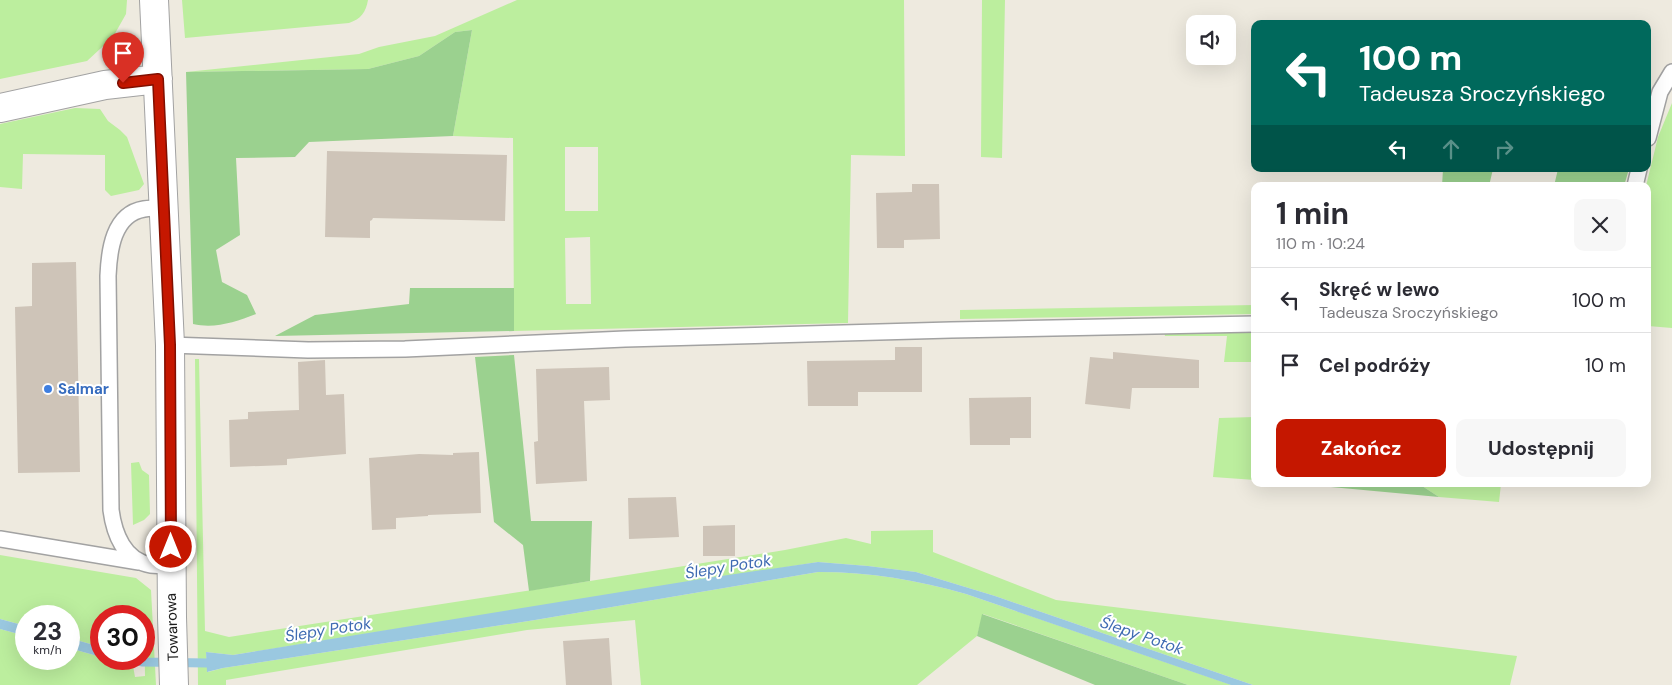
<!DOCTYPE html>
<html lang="pl">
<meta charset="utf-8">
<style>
:root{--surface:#fff;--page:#f7f7f7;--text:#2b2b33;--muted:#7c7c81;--line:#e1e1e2;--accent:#c51700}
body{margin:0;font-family:"DM Sans",sans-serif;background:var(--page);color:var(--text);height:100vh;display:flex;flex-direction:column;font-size:19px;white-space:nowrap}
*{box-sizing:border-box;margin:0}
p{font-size:16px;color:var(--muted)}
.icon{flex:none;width:28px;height:28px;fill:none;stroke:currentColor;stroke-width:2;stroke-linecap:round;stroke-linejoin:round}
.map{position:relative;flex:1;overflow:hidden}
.details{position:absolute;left:1251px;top:182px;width:400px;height:305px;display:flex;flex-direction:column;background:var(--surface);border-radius:10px;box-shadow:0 5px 20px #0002}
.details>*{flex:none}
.guide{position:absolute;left:1251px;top:20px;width:400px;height:152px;border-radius:10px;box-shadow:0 5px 20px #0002;background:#00695c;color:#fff;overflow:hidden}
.buttons{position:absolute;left:1186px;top:15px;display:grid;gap:10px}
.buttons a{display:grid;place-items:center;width:50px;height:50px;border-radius:10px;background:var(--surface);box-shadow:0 5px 20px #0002;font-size:25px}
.speed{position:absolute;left:15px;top:605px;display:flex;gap:10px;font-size:25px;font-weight:700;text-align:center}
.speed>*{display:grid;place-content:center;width:65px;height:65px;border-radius:50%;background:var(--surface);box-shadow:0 5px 20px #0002;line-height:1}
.speed small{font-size:12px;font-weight:400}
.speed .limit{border:8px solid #d22;background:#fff;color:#111}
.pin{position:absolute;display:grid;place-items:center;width:42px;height:42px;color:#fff;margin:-51px -21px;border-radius:50% 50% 50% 0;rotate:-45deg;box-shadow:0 0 5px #0007}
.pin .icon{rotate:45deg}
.me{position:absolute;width:55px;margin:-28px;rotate:0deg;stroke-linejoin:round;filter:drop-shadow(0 0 4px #0008)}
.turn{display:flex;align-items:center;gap:18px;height:105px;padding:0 25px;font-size:22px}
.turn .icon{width:65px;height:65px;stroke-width:2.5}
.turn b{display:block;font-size:35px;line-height:42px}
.lanes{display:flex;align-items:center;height:48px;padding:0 25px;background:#0003;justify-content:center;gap:25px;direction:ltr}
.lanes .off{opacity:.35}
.round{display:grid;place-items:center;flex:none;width:52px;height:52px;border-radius:10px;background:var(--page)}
.summary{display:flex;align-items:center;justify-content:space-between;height:85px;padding:0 25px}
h1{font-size:30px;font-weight:700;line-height:38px}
.action{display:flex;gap:10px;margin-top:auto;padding:10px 25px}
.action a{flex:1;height:58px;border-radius:10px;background:var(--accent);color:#fff;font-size:20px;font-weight:700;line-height:58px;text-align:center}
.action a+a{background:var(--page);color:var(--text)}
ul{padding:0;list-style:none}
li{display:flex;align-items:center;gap:15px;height:65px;padding:0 25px;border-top:1px solid var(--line)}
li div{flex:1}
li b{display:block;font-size:19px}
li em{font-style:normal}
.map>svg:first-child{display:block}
</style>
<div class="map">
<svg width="1672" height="685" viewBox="0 0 1672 685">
<rect width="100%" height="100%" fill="#eeeadf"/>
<!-- grass -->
<path fill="#bcee9e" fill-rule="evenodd" d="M0 0H127L126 14 113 37 87 61 0 79Z
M182 0H368C366 12 361 19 349 23L185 38Z
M517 0H904L905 156 851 155 848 323 514 331 513 138 453 136 472 30 455 32 419 56 368 69 186 72 359 54 379 47 435 36ZM565 147H598V211H565ZM590 237 591 304H566L565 238Z
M982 0H1005L1002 158 981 157Z
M1672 103V328L1648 326V186H1646L1658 137Z
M75 108 100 109 108 121 120 130 127 137 144 184 139 190 111 196 105 190V155L23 154 22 189 0 187V124Z
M1255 305V314L960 319V310Z
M1255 329V362H1224L1227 336H1165L1164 332Z
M195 359H199L205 631 229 637 590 581 785 550 846 538 871 544V531L933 530V552L1056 600 1517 656 1510 685H1253L995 596 916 572 868 566 818 562 233 655 206 652 208 672 223 668 535 620 818 572C871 572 917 580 966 594L1232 685H1188L983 614 977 636 917 685H641L635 620 527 630 226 680V685H198Z
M1255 417V480L1213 477 1219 418Z
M139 462 142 470 149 475 150 514 144 520 133 525 131 463Z
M1419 484H1501L1499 502 1439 497Z
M0 555 136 578 151 590 156 685H0V629L26 636V659H69V648L101 657V659H108L133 666 135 677 145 676 144 616H101V647L69 638V616H26V626L0 619Z"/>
<!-- forest -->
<path fill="#9bd18f" d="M472 30 453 136 309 142 295 157 236 158 240 235 216 250 222 282 247 295 256 314C235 322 215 329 193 324L186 72 368 69 419 56 455 32Z
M1443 169H1493L1489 186H1442Z
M1558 169H1629L1624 186H1554Z
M410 288H514V331L275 336 315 315 409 304Z
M514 355 531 521H592L590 581 529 591 523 545 494 522 475 357Z
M1321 484H1419L1439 497 1320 486Z
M982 614 1188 685H1095L977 636Z"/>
<!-- water -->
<path fill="#9ac8e0" d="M818 562 868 566 916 572 995 596 1253 685H1231L966 594C917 580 871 572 818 572L535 620 223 668 207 672 206 652 233 655 701 579Z
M0 619 26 626V636L0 629Z
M69 638 101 647V657L69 648Z"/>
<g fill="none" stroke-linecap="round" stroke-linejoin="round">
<!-- stream -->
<path stroke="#9ac8e0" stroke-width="9" d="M130 659 142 662 207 663 217 662"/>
</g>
<!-- building -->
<path fill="#cec4b8" d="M327 151 507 155 505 221 373 218 372 220 370 221V238L325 237Z
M912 184H939L940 239 904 240V248H877L876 193 912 192Z
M76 262 80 472 18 473 15 307 32 306V263Z
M895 347H922V392H858V406H808L807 361 895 360Z
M1113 352 1199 360V388H1132L1130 409 1085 404 1090 357 1113 359Z
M325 360 326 395 344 394 346 454 287 459V465L230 467 229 420 248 419V412L299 410 298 362Z
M609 367 610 400 584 401 587 481 536 484 534 442 538 441 536 369Z
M1031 397V438H1010V445H970L969 398Z
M479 452 481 513 428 515V516L396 518V529L372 530 369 458 419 454 453 455V453Z
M676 497 679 537 629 539 628 498Z
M735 525V556H703V526Z
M609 638 612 685H566L563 641Z"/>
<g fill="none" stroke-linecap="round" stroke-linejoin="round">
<defs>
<path id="lane" d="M1648 138 1660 92 1672 72
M1635 186 1639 169
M163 208C157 208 150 208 144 209 113 214 109 251 108 276L111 510C114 533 124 561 151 565 157 566 164 565 171 565
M170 345 308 350 405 349 625 339 951 330 1255 324
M0 539 139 562"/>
<path id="street" d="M154 0 170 345 172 617 174 685
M0 108 105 85 158 79"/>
</defs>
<!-- lane casing -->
<use href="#lane" stroke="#a2a2a2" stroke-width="18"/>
<!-- street casing -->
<use href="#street" stroke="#a2a2a2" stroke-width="30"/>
<!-- lane -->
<use href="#lane" stroke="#fff" stroke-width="15"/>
<!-- street -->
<use href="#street" stroke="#fff" stroke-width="28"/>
</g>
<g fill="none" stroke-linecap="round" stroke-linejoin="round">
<defs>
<path id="route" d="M123 83 158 79 170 345 171 547"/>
</defs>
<!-- route casing -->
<use href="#route" stroke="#800f00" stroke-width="12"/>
<!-- route -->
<use href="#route" stroke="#c51700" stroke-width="9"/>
</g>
<!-- markers -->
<circle fill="#3f7fe0" stroke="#fff" stroke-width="2" cx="48" cy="389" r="5"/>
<g text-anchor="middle" stroke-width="4" stroke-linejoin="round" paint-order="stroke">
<!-- shop labels -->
<g font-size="15" font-weight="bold" fill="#366cbe" stroke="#fff" text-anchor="start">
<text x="58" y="394">Salmar</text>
</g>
<!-- street labels -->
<g font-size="15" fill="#1b1b1b" stroke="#fff">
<text transform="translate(172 627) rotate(-92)" y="5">Towarowa</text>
</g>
<!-- water labels -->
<g font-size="16" font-style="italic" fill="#3f6bb2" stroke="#fff">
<text transform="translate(728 566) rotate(-9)" y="6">Ślepy Potok</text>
<text transform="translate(328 629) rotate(-9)" y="6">Ślepy Potok</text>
<text transform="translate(1142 635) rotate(19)" y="6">Ślepy Potok</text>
</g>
</g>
</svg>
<div class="buttons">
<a><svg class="icon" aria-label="sound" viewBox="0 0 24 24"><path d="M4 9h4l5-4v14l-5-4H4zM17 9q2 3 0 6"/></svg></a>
</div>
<div class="speed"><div>23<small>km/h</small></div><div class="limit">30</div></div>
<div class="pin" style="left:123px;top:83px;background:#d93025"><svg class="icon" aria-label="arrive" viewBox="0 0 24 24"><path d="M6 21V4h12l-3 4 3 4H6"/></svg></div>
<svg class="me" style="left:171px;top:547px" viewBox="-20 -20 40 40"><circle r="17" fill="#c51700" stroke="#fff" stroke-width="3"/><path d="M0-11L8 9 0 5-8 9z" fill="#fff"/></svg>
<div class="guide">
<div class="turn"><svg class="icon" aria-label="left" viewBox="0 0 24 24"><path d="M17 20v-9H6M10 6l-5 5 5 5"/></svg><div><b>100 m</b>Tadeusza Sroczyńskiego</div></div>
<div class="lanes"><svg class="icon" aria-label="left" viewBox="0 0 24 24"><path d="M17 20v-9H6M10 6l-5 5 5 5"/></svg><svg class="icon off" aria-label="ahead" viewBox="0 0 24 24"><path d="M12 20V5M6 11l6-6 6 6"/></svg><svg class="icon off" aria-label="right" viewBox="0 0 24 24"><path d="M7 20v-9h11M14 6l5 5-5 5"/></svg></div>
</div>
<section class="details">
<div class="summary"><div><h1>1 min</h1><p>110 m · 10:24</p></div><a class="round"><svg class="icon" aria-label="close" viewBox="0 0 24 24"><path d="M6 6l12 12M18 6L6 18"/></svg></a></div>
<ul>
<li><svg class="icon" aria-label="left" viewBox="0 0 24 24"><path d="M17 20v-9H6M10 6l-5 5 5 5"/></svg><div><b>Skręć w lewo</b><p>Tadeusza Sroczyńskiego</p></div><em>100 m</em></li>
<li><svg class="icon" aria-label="arrive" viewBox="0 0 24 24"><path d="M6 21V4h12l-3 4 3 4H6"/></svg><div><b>Cel podróży</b></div><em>10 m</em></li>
</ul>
<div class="action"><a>Zakończ</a><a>Udostępnij</a></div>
</section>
</div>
